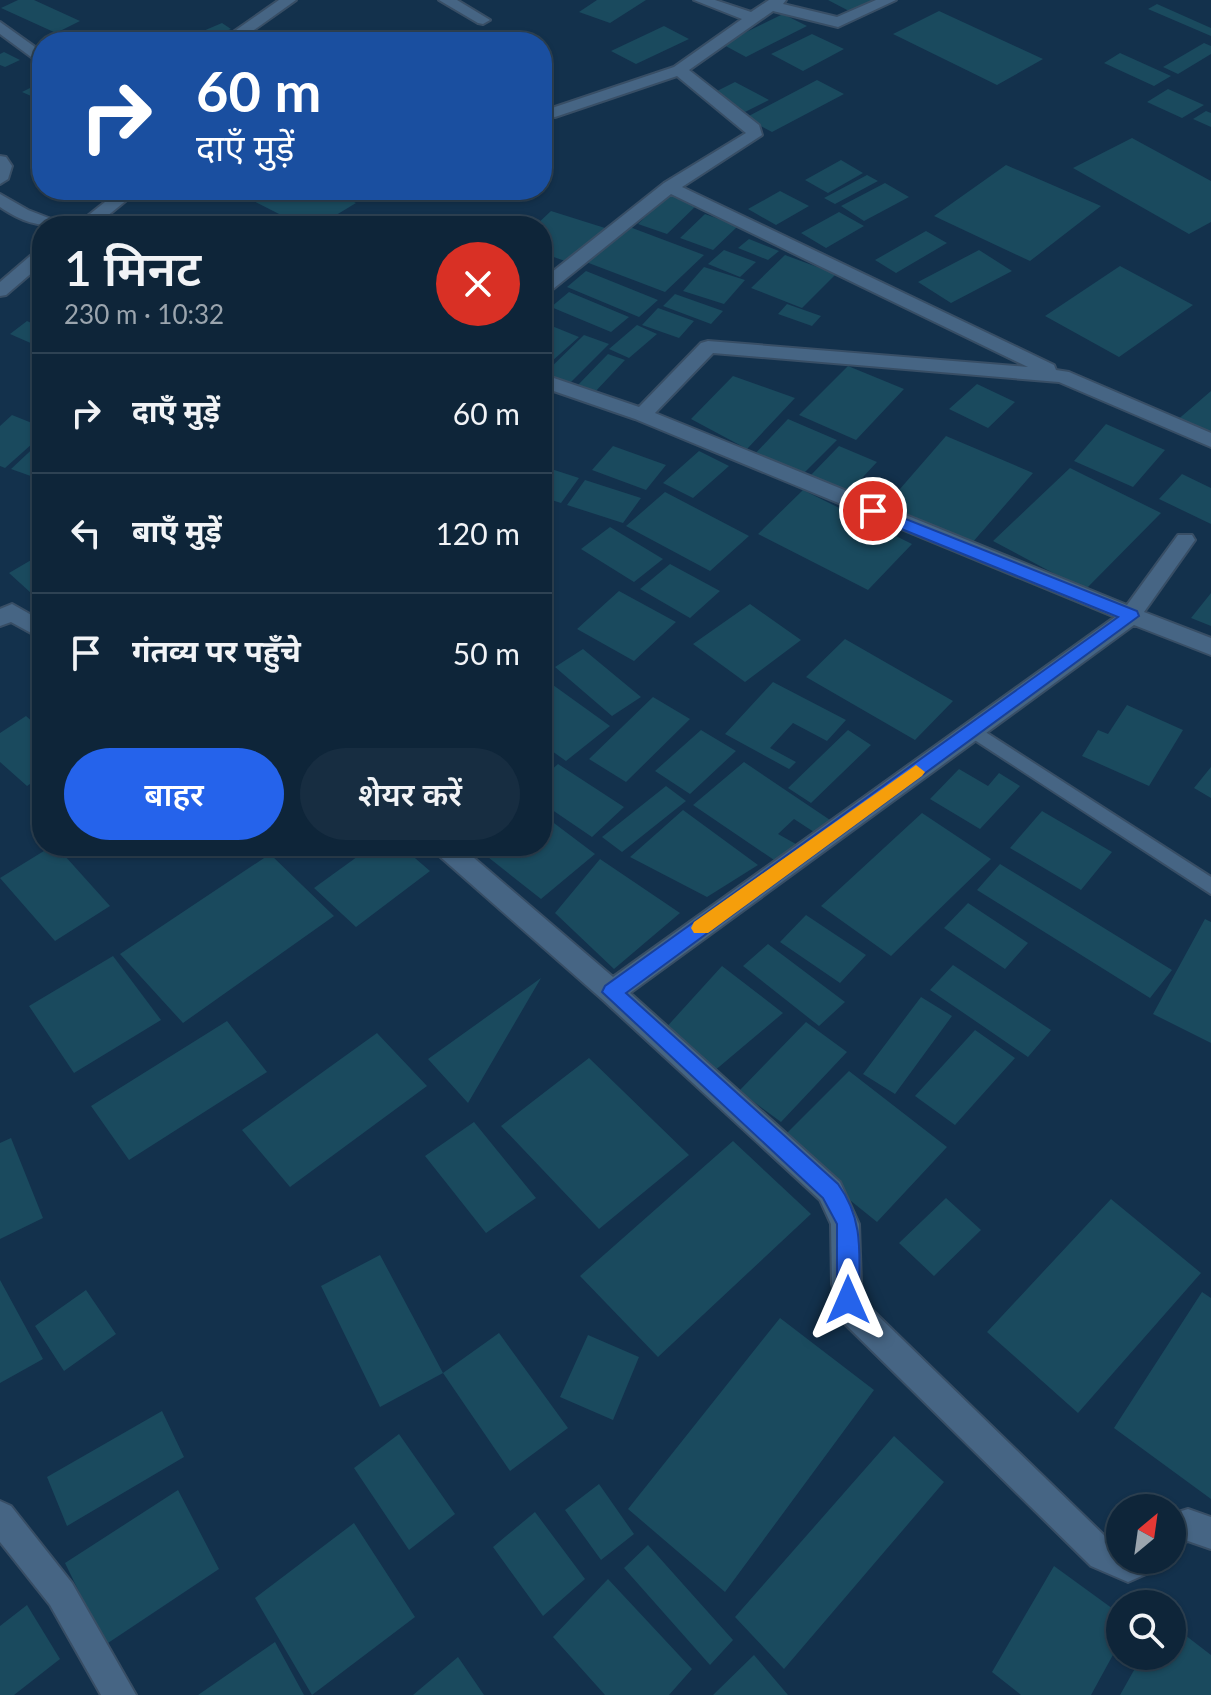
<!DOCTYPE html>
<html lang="hi">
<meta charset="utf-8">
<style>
:root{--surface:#0e2539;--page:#172d41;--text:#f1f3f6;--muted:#9ba5ae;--line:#2e4253;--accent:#2563eb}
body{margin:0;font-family:Lato,"Noto Sans Devanagari",sans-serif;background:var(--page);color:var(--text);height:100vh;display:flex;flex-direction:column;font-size:30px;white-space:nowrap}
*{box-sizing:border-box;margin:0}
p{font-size:26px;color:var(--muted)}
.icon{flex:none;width:44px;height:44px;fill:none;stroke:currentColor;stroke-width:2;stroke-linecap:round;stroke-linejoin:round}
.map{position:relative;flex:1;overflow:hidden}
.side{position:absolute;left:32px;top:216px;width:520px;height:640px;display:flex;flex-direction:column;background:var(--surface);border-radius:32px;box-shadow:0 2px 6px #0004,0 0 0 2px var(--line)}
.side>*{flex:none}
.hud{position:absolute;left:32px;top:32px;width:520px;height:168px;border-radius:32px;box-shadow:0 2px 6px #0004,0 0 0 2px var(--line);background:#1a4fa0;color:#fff;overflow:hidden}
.needle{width:52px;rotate:29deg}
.tools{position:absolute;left:1106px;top:1494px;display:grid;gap:16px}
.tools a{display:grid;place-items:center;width:80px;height:80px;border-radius:50%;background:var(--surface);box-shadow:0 2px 6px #0004,0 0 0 2px var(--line);font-size:40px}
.pin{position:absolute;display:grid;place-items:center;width:68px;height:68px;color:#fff;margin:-34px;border:4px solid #fff;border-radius:50%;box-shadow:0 2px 8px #0007}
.me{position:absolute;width:88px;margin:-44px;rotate:0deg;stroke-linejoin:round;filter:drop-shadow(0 0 6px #0008)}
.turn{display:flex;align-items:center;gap:28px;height:168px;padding:0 32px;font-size:36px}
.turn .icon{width:104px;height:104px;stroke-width:2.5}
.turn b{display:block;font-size:56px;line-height:68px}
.round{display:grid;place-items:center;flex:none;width:84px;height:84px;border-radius:42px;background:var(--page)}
.overview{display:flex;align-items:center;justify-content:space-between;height:136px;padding:0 32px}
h1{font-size:48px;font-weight:600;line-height:60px}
.cta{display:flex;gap:16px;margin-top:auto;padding:16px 32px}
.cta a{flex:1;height:92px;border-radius:48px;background:var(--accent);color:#fff;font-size:32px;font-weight:600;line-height:92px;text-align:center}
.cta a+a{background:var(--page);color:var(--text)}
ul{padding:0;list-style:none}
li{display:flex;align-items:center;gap:24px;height:120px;padding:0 32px;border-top:2px solid var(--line)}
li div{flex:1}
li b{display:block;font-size:30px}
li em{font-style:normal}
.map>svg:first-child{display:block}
</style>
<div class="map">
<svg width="1211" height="1695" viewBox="0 0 1211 1695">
<rect width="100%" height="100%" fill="#13314c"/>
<!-- building -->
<path fill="#1a4a5e" d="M18 0H34L80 21 56 33 1 8Z
M597 0H646L610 23 579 12Z
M828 0H874L849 11Z
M1157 4 1211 28V36L1148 9Z
M939 11 1043 59 997 85 893 34Z
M783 14 807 26 746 57 722 44Z
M222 23 231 29 200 42H177Z
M664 26 689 39 636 64 611 51Z
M812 34 844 49 803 71 771 54Z
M1204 43 1211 46V54L1178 74 1163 67Z
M4 52 20 60 5 67 0 65V54Z
M1120 53 1171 76 1154 86 1104 63Z
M817 80 844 94 772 132 745 118Z
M42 82 40 100 22 92Z
M735 82 769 100 745 112 711 94Z
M1168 89 1204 105 1182 118 1147 102Z
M1206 111 1211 113V127L1193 119Z
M1132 138 1211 181V222L1189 234 1073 168Z
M841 160 863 173 828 193 805 180Z
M1006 165 1101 206 1030 261 934 216Z
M867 175 878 181 835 204 824 198Z
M885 183 909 197 864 221 841 206Z
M232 190H299L316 199 331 190 356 203 318 226H263L281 215Z
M780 191 809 206 776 225 748 209Z
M670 193 699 203 667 234 638 224Z
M551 211 605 228 571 263 542 253V226H535Z
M839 212 864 226 826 248 801 233Z
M705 214 738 226 713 250 680 238Z
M627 226 704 255 665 292 586 262Z
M926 231 947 243 896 273 875 260Z
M749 239 779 251 768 260 738 248Z
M724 250 756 262 740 277 708 264Z
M979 250 1012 271 951 303 918 282Z
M785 255 836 274 802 308 751 288Z
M1120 266 1193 305 1119 357 1045 316Z
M704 267 745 280 724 304 683 291Z
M586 271 658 300 639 317 567 287Z
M569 292 629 317 611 332 551 307Z
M675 294 723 311 711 324 663 306Z
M787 304 821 316 812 326 778 314Z
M658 308 694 321 679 338 642 325Z
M27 321 42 328V348L10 334Z
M542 322 579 337 542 370Z
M637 325 657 334 629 358 609 349Z
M584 335 609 344 570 383 545 373Z
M608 354 625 360 594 393 576 387Z
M848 366 904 389 856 440 799 415Z
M733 376 795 398 747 449 691 419Z
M977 384 1015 402 988 428 949 409Z
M1211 391V431L1204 437 1175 422Z
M12 415 42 427V435L5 468 0 466V426Z
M788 419 837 440 803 474 752 457Z
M1106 424 1165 450 1133 487 1074 461Z
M946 436 1033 473 972 543 886 505Z
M42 440V480L11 469Z
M613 446 666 465 646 490 592 470Z
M839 446 877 462 849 492 811 475Z
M699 451 729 466 693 498 663 483Z
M542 466 579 478 561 503 542 497Z
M1070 468 1161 513 1085 590 993 541Z
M1182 474 1211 488V524L1159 499Z
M585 480 641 498 623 523 567 505Z
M803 490 912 544 868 590 758 534Z
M665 492 749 536 710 571 626 526Z
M610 527 663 559 634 582 581 549Z
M38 556 42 560V603L9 573Z
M670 564 720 591 690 618 640 589Z
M619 591 676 622 634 661 577 629Z
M1211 593V626L1191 618Z
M750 604 801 640 745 682 693 644Z
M845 639 953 701 915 740 806 677Z
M583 649 641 697 612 716 555 667Z
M773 682 846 720 827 741 793 723 770 748 796 762 789 769 725 734Z
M553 685 610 726 566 761 542 744V694Z
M653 697 690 719 626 782 589 759Z
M1127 705 1183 730 1149 786 1082 756 1098 730 1108 734Z
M26 716 42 730V776L27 786 0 762V733Z
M701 730 736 751 690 794 655 771Z
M848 730 871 745 811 803 788 788Z
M744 762 833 822 817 834 794 819 778 834 803 848 777 862 693 805Z
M558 764 624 807 592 837 542 803V778Z
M1211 767V798L1194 788Z
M959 769 988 786 999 773 1020 786 980 829 930 799Z
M666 786 686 801 622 852 602 837Z
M683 810 758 865 707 897 630 857Z
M1042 811 1112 852 1081 890 1010 848Z
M922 813 991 859 891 956 821 906Z
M542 814 595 854 541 899 474 846H542Z
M52 846H56L110 906 55 941 0 878Z
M372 846H401L430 871 356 927 314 888Z
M270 854 334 916 183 1023 120 954Z
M600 859 680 913 614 969 555 913Z
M1000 864 1172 970 1150 998 977 890Z
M968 903 1028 943 1005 969 944 928Z
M806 915 866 955 840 983 780 942Z
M1205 919 1211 922V1043L1153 1014Z
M768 944 845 1002 819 1026 743 966Z
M113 956 161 1020 74 1073 29 1006Z
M953 965 1051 1030 1028 1057 930 990Z
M722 966 783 1013 713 1072 663 1031Z
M541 978 468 1103 428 1059Z
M921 997 952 1016 895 1094 863 1074Z
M227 1021 267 1072 129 1160 91 1106Z
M806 1022 847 1052 781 1122 739 1091Z
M975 1030 1015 1058 955 1125 915 1096Z
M377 1033 427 1086 290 1187 242 1130Z
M589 1058 689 1155 599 1229 501 1126Z
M849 1071 947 1147 877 1222 778 1142Z
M474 1122 536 1198 486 1233 425 1156Z
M11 1138 43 1218 0 1239V1143Z
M733 1141 811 1214 658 1357 580 1276Z
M946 1198 981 1230 934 1276 899 1243Z
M1111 1199 1201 1273 1078 1413 987 1332Z
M380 1255 443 1373 380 1407 321 1286Z
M0 1280 43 1359 0 1383Z
M86 1290 116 1334 64 1371 35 1326Z
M1202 1292 1211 1298V1499L1114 1428Z
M780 1318 874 1390 725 1592 628 1509Z
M499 1333 568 1428 510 1471 443 1373Z
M588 1335 639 1357 613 1420 560 1397Z
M162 1411 184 1457 67 1526 47 1477Z
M399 1434 455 1514 409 1550 354 1468Z
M894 1436 944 1482 784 1669 735 1617Z
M599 1484 634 1534 601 1560 565 1510Z
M178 1490 219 1569 105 1645 65 1563Z
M535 1512 585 1579 543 1616 493 1547Z
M354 1523 415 1617 312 1695 255 1598Z
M648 1545 733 1640 710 1665 624 1568Z
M1054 1566 1120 1614V1642L1091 1695H1021L992 1672Z
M608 1579 692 1669 669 1695H605L553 1637Z
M27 1605 60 1659 14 1695H0V1626Z
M1172 1625 1211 1655V1695H1120L1142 1656H1172Z
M275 1642 304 1695H198Z
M754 1655 788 1695H713Z
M458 1657 484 1695H413Z"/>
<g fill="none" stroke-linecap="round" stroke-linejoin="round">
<defs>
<path id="service" d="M973 724 1211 877V894L967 735 964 730Z"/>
<path id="minor" d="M279 0H296L237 42H219Z
M439 0H457L490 20 483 24 478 23Z
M694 0H715L751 12 769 0H786L783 4 837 17 876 0H896L838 27 773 11 689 70 759 125 762 135 682 187 1054 365 1056 370 1069 372 1211 433V447L1059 382 713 353 655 413 1127 605 1178 535H1192L1195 540 1144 612 1211 638V655L1134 625 630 993 840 1182 859 1224 861 1284 867 1305 1113 1544 1120 1547V1560H1158L1153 1571 1128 1582 1091 1566 846 1325 832 1284 831 1224 820 1200 603 1000 436 853 432 846H460L613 977 1115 617 635 419 542 387V374L639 407 701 343 708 341 1028 367 671 194 548 293 542 294V280L664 183 746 133 677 76 555 117 542 115 543 111 674 67 742 19Z
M0 22 42 52V65L0 34Z
M0 156 6 157 12 166 8 179 0 184Z
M120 190H139L95 226H75Z
M0 194 28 210 59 222 62 226C37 226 22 222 0 207Z
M42 250V264L6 295 0 296V282L36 251Z
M12 604 42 621V639L11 622 0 626V609Z
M1188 1509 1211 1517V1549L1188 1541 1172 1546V1514Z"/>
<path id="tertiary" d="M0 1501 11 1506 72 1583 136 1695H101L50 1605 0 1542Z"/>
</defs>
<!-- service casing -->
<use href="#service" stroke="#384e65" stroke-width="4"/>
<!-- minor casing -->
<use href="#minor" stroke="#384e65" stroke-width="4"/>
<!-- tertiary casing -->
<use href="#tertiary" stroke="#384e65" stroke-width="4"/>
<!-- service -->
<use href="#service" fill="#466584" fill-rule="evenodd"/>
<!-- minor -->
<use href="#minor" fill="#466584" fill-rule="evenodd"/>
<!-- tertiary -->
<use href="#tertiary" fill="#466584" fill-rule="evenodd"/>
</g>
<!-- route -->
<path fill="#2563eb" stroke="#184099" stroke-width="2" d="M873 506 1137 611 1139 616 626 993 838 1184C865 1221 859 1256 859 1300L856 1307 848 1310 840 1307 837 1300V1224L823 1198 602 992 605 986 1118 617 867 515 865 511Z"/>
<!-- slow -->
<path fill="#f59e0b" d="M916 765 925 772 922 776 708 933H694L691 928 694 922Z"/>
</svg>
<div class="tools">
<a><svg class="needle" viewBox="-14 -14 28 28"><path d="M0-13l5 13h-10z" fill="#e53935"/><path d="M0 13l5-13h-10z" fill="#9ba5ae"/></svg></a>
<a><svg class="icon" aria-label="search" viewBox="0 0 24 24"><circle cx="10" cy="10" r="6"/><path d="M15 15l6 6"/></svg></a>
</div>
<div class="pin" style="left:873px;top:511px;background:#d93025"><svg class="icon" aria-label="arrive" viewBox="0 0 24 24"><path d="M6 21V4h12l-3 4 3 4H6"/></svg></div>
<svg class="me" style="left:848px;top:1300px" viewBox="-20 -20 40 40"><path d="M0-17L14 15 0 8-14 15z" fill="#2563eb" stroke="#fff" stroke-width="4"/></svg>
<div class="hud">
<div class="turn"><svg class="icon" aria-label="right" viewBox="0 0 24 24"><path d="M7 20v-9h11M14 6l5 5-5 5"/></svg><div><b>60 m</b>दाएँ मुड़ें</div></div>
</div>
<section class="side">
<div class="overview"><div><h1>1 मिनट</h1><p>230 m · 10:32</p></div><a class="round" style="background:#d93025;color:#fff"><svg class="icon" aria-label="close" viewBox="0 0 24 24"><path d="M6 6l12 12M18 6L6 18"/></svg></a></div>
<ul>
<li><svg class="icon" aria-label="right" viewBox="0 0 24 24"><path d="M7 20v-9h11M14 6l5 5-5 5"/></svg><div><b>दाएँ मुड़ें</b></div><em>60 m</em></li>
<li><svg class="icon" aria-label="left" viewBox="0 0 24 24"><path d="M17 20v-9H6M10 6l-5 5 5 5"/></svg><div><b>बाएँ मुड़ें</b></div><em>120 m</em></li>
<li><svg class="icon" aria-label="arrive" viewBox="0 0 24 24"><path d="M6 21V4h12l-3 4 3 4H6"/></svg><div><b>गंतव्य पर पहुँचे</b></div><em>50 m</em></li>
</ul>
<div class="cta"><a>बाहर</a><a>शेयर करें</a></div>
</section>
</div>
